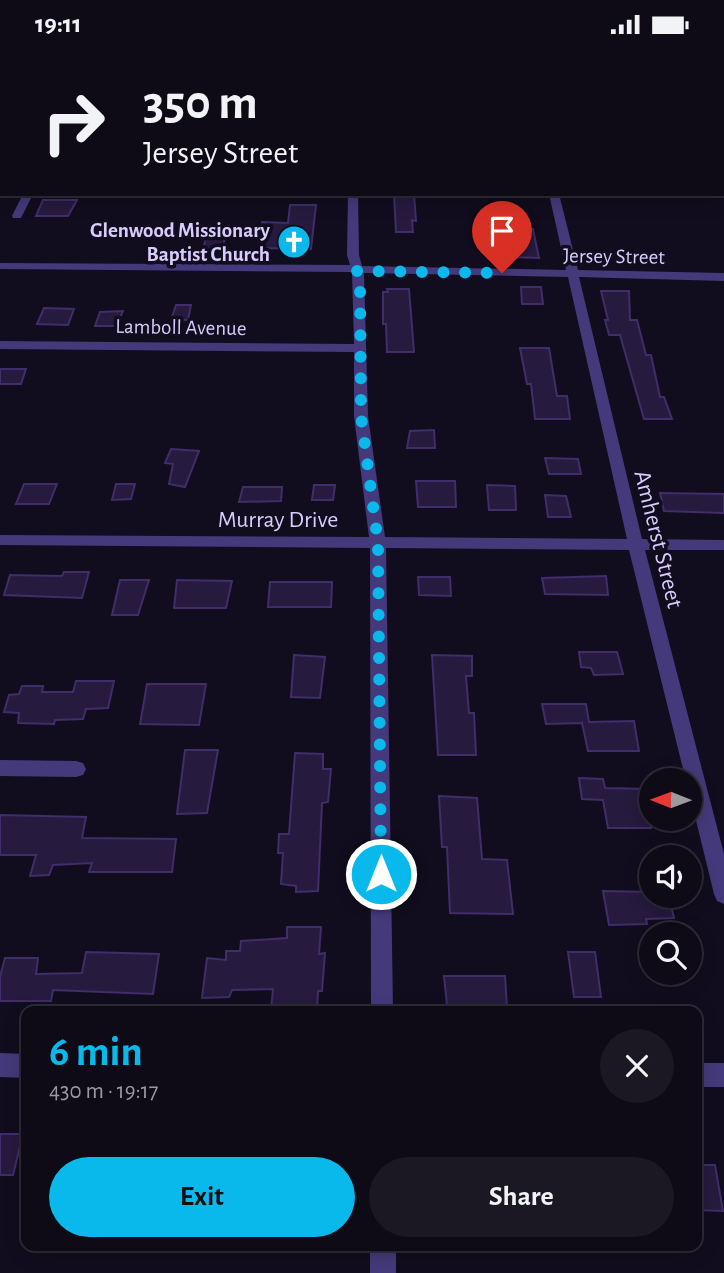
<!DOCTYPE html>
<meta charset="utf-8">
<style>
:root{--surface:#0e0a16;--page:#1c1823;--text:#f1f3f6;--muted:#9b9aa1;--line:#2e2b35;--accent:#0ab9eb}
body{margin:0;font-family:"Alegreya Sans",sans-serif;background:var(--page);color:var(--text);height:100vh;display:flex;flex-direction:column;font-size:26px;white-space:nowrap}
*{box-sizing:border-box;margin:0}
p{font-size:23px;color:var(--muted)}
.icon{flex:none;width:38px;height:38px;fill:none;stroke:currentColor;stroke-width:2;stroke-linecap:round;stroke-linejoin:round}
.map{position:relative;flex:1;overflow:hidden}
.details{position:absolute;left:21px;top:957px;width:681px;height:245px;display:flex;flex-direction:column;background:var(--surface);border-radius:14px;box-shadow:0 4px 18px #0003,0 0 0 2px var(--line)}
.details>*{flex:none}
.banner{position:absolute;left:0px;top:0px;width:724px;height:147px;box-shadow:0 4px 18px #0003,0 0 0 2px var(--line);background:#0e0a16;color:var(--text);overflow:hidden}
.needle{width:46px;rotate:271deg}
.fabs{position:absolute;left:639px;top:719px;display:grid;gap:14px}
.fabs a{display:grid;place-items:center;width:63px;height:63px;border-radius:50%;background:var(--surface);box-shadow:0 4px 18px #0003,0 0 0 2px var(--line);font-size:35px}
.pin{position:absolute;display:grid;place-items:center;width:60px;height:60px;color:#fff;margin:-72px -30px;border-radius:50% 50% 50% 0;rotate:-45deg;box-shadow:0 0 7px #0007}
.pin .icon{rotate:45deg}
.me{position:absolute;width:77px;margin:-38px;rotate:0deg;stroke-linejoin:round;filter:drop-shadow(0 0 5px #0008)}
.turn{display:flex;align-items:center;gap:24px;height:147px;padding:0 28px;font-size:32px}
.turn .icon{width:91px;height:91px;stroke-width:2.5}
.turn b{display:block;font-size:49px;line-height:60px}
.round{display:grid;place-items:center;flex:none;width:74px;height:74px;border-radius:37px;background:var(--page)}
.overview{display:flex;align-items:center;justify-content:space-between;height:119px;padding:0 28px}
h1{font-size:42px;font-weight:700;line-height:52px;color:var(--accent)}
.button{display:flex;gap:14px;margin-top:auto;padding:14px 28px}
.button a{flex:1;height:80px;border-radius:42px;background:var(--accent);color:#111;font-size:28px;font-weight:700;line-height:80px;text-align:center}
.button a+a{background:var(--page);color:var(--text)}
.status{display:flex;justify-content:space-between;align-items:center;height:49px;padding:0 35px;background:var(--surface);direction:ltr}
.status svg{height:19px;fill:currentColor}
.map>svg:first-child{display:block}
</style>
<div class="status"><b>19:11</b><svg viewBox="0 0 49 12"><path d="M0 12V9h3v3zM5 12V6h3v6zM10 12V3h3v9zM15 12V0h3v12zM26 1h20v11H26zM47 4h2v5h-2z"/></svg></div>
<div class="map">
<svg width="724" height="1224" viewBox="0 0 724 1224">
<rect width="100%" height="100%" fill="#120d1e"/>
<!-- building -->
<path fill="#261a3e" stroke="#402d69" stroke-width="2" d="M394 145H414L416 172 412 171 413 183H396Z
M43 151H77L68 167H36Z
M290 156H316L311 200 258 199 262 173 288 174Z
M208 180 227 181 222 202 203 201Z
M506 180H533L539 209 511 208Z
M521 238H541L543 255H522Z
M387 240H409L414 303H387L386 275H383V243H388Z
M601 242H629L630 271H637L646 306H651L660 348H664L672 370H644L620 286H609L605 271H608Z
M176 256H191L188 271H171Z
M44 259 74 260 68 276 37 275Z
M123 262 116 277H95L100 263Z
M520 299H549L557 347H567L570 370H535L531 335H527Z
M0 320H26L21 335H0Z
M434 381 435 399H407L410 382Z
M171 400 199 402 185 438 169 435 173 415 165 414Z
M545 409 578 410 581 425H549Z
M416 432H455L456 458H418Z
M24 435H57L49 455H16Z
M116 435H135L131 450 112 451Z
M314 436H335L333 451H312Z
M487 436 515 437 516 461H489Z
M243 438H282L281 452 239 453Z
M660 444 724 445V464L664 462Z
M545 446 566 447 571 468H548Z
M64 523H89L82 549 4 546 10 526 62 527Z
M606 527 608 546 545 545 542 529Z
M418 528H450L451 547 419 546Z
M120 531H149L138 566H112Z
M177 531 232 532 226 559H174Z
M270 533H332L331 558H268Z
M579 603H617L623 625 594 626 591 619 581 618Z
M294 606 325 608 320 649 291 648Z
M432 606 472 607V627H466L469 664H474L476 706H438Z
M76 632H114L108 659 86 660 83 670 55 671 54 675 18 674 19 664 4 663 9 646 19 645 22 637H43L42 643H73Z
M147 635H206L199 676 140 675Z
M542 655H586L589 673 634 672 639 702H588L582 674 546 675Z
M185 701H218L207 764 177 765Z
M295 704 323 705V720H331L328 753 322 754 318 842 296 843V837L281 835 283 804H278L279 785H289Z
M579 729 603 730 605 739 648 740 651 779H608L603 751 582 750Z
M439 747 477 749 482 810 507 811 513 865 450 864 447 798H442Z
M0 766 86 768 82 789 176 790 172 823H89L92 814 53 816 49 826 30 827 36 806H0Z
M603 842 651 843V847H669L674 869 646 870 647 875 609 876Z
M287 878H321L319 905 325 904 322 942H318L317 960 271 961 273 940 232 941 229 948 202 949 207 909 226 911V902H240L241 892 287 889Z
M86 903 159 905 153 945 53 941 51 952H0V928L5 909H38L36 925 82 924Z
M568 903H595L601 948H574Z
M444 927H505L507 959 491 958V956H447Z
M0 1085H23L13 1126H0Z
M696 1116H715L723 1162 696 1161Z"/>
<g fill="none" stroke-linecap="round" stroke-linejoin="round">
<!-- street -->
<path fill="#443a7b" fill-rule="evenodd" d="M23 145H33L21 169H13L12 167Z
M348 145H358L359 206 362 217 566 221 549 145H559L578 221 724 224V232L579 228 642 490 724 491V501H645L724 805V855L717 852 714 845 690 747V732H686L629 501 386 499 393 962H371L370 499 0 496V486L369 488 354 367V303L0 300V292L354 295 352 223 0 220V214L350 216 347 206ZM364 224 568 228 627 490 385 488 368 367Z
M0 711 76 712 83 714 86 720 83 726 76 728 0 727Z
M0 1004 26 1005V1029L0 1028Z
M696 1014H724V1038H696Z
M370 1197H396V1224H370Z"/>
<!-- secondary -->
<path fill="#7d67f8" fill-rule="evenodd" d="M389 0H401L402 2H390Z
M0 57H2V63H0Z
M723 63H724V69H723Z"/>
<!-- primary -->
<path fill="#cf58f8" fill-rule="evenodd" d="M408 0H420L421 2H409Z
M723 119H724V126H723Z"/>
<!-- highway -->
<path fill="#f74d8a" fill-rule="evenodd" d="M357 0H374L375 2H358Z"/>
</g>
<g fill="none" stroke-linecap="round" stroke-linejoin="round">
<!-- route -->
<path stroke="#0ab9eb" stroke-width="12" stroke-dasharray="0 21.6" d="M381 825 378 494 361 367 360 230 357 222 502 224"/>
</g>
<!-- icons -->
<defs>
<symbol id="church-disc" viewBox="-11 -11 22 22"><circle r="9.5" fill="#0ab9eb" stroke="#120d1e"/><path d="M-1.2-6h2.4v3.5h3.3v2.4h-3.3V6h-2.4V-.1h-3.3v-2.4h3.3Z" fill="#fff"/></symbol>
</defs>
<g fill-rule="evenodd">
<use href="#church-disc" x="275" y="174" width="38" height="38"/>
</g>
<g text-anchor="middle" stroke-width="7" stroke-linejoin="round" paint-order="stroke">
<!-- far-poi labels -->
<g font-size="21" font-weight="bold" fill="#d8ccfd" stroke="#120d1e" text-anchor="end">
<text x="270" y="188">Glenwood Missionary<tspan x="270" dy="24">Baptist Church</tspan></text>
</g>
<!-- far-street labels -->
<g font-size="21" fill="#d8ccfd" stroke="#120d1e">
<text transform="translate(614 207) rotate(1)" y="7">Jersey Street</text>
<text transform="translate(181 278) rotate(1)" y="7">Lamboll Avenue</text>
</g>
<!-- street labels -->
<g font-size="24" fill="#d8ccfd" stroke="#120d1e">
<text x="278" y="478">Murray Drive</text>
<text transform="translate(659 490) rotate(76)" y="8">Amherst Street</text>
</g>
</g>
</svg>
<div class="fabs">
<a><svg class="needle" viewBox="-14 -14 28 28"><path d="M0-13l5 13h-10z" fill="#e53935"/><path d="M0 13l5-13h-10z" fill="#9b9aa1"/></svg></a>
<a><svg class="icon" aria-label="sound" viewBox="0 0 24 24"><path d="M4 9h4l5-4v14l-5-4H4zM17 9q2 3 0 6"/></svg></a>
<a><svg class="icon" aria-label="search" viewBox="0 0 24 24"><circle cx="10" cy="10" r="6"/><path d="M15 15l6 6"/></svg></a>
</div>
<div class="pin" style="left:502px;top:224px;background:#d93025"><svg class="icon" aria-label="arrive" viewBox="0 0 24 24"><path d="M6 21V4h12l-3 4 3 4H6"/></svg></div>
<svg class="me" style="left:381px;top:825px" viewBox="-20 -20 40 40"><circle r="17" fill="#0ab9eb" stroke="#fff" stroke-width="3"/><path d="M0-11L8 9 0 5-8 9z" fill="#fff"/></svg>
<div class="banner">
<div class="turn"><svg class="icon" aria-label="right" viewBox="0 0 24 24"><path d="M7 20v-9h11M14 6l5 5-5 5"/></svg><div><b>350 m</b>Jersey Street</div></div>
</div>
<section class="details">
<div class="overview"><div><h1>6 min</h1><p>430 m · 19:17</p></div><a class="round"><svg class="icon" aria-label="close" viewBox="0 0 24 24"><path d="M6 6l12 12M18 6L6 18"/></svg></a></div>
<div class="button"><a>Exit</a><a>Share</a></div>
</section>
</div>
